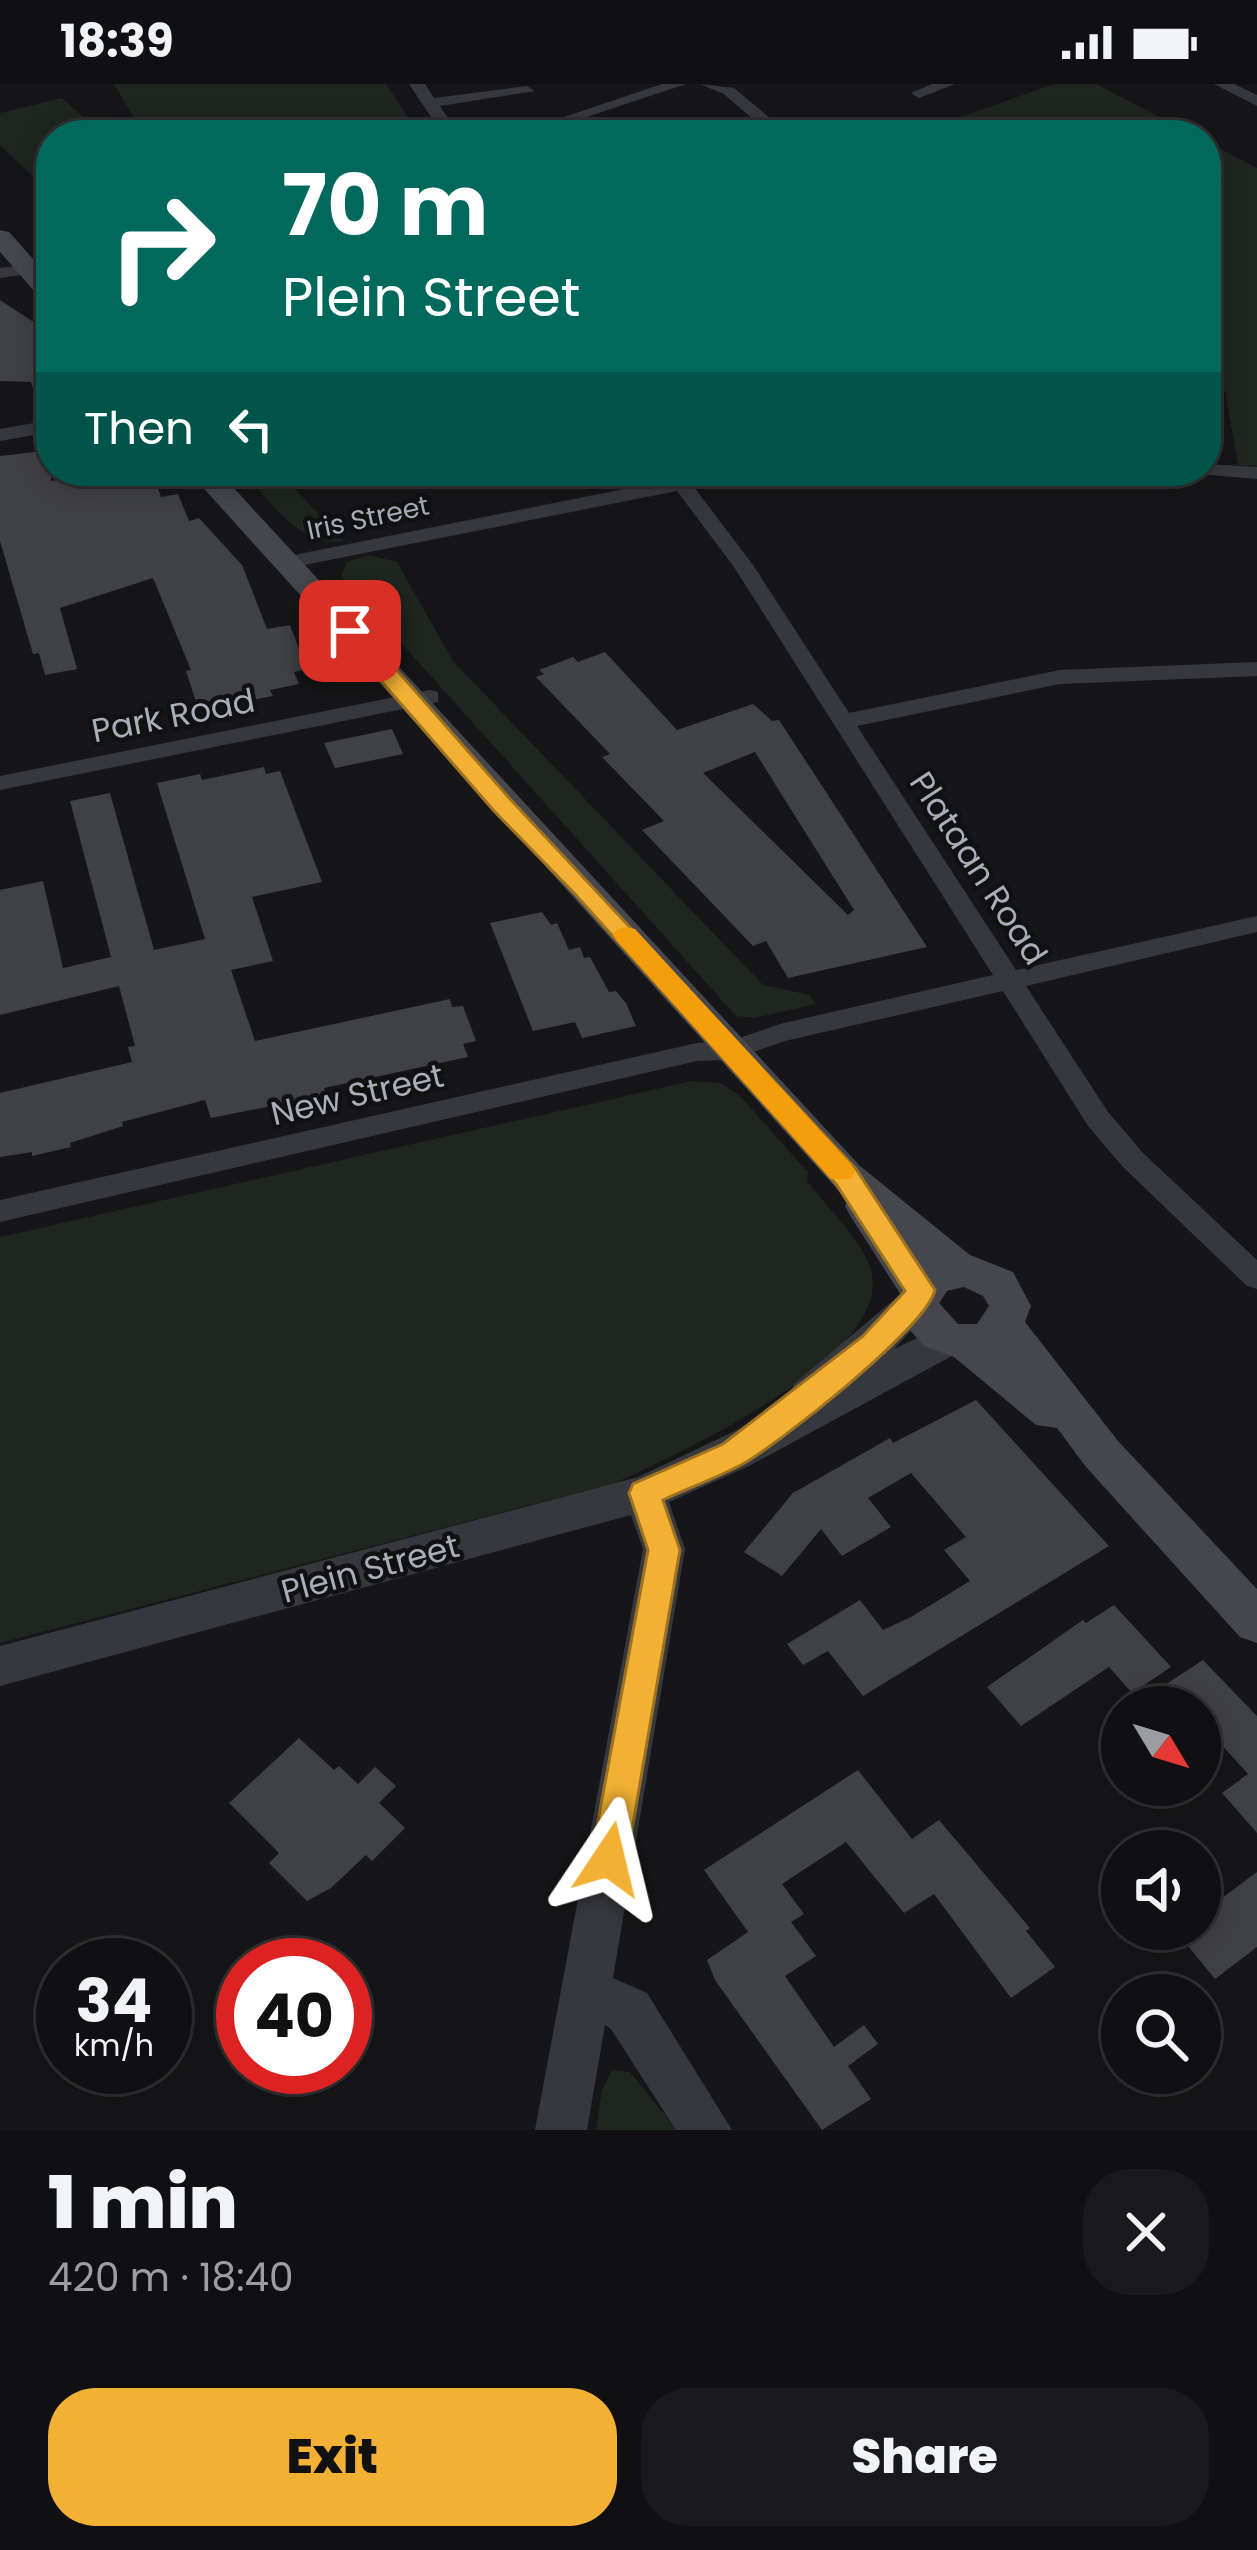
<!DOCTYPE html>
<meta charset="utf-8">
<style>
:root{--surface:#101012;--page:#19191b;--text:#f1f3f6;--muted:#9c9d9f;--line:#303032;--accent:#f2b134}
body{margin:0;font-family:Poppins,sans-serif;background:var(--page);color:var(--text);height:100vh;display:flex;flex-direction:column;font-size:45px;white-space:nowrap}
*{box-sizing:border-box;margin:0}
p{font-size:39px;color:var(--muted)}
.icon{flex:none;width:66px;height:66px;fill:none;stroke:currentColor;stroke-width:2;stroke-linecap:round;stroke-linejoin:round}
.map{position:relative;height:2046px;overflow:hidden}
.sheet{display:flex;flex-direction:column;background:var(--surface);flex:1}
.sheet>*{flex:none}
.hud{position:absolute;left:36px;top:36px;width:1185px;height:366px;border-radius:48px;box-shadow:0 6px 30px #0003,0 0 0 3px var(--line);background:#00695c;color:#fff;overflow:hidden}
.needle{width:78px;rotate:128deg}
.tools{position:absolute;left:1101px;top:1602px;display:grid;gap:24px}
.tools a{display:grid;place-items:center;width:120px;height:120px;border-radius:50%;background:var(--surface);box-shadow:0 6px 30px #0003,0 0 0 3px var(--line);font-size:60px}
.speed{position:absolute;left:36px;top:1854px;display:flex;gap:24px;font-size:60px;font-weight:700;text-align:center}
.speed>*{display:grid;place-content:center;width:156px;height:156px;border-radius:50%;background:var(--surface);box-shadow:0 6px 30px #0003,0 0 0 3px var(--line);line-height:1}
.speed small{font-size:30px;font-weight:400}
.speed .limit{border:18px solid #d22;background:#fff;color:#111}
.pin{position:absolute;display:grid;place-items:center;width:102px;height:102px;color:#fff;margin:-51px;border-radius:24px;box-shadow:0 6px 18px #0006}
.me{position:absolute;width:132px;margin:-66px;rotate:10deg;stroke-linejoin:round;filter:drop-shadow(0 0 9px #0008)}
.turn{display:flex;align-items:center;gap:42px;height:252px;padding:0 48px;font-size:54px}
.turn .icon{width:156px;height:156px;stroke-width:2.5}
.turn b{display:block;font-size:84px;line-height:102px}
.then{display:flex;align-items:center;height:114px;padding:0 48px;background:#0003;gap:24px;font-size:45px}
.round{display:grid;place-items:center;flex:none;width:126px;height:126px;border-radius:48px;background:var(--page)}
.summary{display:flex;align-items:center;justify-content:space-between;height:204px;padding:0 48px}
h1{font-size:72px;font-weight:800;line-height:90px}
.primary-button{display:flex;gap:24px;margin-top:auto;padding:24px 48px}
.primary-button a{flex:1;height:138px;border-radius:48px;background:var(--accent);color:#111;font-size:48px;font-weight:800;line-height:138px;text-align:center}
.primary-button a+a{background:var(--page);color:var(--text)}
.status{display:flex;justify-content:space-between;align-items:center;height:84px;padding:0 60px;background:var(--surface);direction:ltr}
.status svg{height:33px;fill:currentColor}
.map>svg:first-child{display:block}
</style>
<div class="status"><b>18:39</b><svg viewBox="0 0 49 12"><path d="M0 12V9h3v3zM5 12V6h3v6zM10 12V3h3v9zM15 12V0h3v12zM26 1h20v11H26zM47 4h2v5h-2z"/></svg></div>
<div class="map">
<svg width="1257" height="2046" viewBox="0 0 1257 2046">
<rect width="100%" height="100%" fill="#161618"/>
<!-- green -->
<path fill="#1e261f" d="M114 0H386L420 51H144Z
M1054 0H1096L1194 51H910Z
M62 14 104 51H51L49 108 0 61V29Z
M1206 57 1257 84V382L1238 381 1225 307 1206 306Z
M242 387H279L343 457C300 464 270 416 242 387Z
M369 471 397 478 453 577 763 901 810 911 816 920 754 934 736 932 341 492 347 478Z
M692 997 721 999 739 1011 808 1088 807 1097C826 1122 856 1150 868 1178 909 1267 675 1371 615 1399L0 1559V1153Z
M612 1986 630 1988 677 2046H596L602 2005Z"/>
<!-- building -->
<path fill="#404145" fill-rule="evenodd" d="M0 216 32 237 39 236 51 270V332L42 333 31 298 0 297Z
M51 366V397L110 387H152L161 413 178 410 189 437 199 434 242 481 267 545 290 541 307 585 294 588 299 600 270 606 273 612 199 627 186 587 191 586 153 494 60 524 77 585 45 591 39 569 33 570 0 457V372Z
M605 568 677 646 753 620 772 637 779 636 927 863 788 894 766 857 753 862 642 746 664 737 602 673 610 670 536 593 544 590 539 586 573 573 578 578ZM755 668 854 826 848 831 703 689Z
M392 645 403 670 335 684 324 659Z
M264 683 266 690 280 687 322 798 252 813 273 877 231 886 255 957 450 915 452 923 463 922 476 957 463 960 468 973 324 1004 326 1011 211 1034 205 1016 122 1038 123 1042 70 1059 71 1063 32 1072V1068L0 1073V1009L132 978 128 963 135 962 119 902 0 931V806L43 797 63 884 111 873 70 717 110 709 154 866 205 855 157 699 200 690 202 696Z
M542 828 551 841 557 839 569 866 580 863 584 874 590 873 609 908 616 907 626 919 636 942 582 954 575 938 533 947 490 839Z
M976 1316 1109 1462 863 1612 828 1567 803 1581 787 1560 860 1516 883 1546 911 1533 970 1497 944 1466 966 1453 911 1389 868 1414 891 1443 842 1472 821 1445 782 1492 744 1468 793 1409 890 1354 893 1359Z
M1114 1521 1171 1583 1132 1609 1109 1583 1021 1642 987 1603 1083 1536 1086 1539Z
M1203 1576 1257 1632V1749L1222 1709 1248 1690 1200 1637V1623H1185L1165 1601Z
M299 1654 334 1686 339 1682 358 1700 375 1683 396 1702 379 1719 405 1744 372 1777 366 1771 331 1804 307 1817 269 1779 279 1769 229 1719Z
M858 1686 912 1755 939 1736 1030 1844 1026 1847 1055 1883 1011 1914 934 1810 904 1829 846 1758 782 1800 804 1830 791 1838 816 1872 785 1892 834 1963 864 1941 878 1960 848 1982 871 2015 822 2046 715 1896 707 1876 748 1848 704 1786Z
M1257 1788V1863L1215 1895 1174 1845H1200V1796L1218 1817Z"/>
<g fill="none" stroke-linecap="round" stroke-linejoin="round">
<!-- minor -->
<path fill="#37383d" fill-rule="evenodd" d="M409 0H425L434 14 527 2 535 7 440 22 459 51H443Z
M662 0H686L557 43 543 40Z
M700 0 734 4 777 40V51H761L763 44 724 10Z
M932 0H955L919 14 911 9Z
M1214 0H1234L1257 11V22Z
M51 177V187L0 194V184Z
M51 336V348L0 357V345Z
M1206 380 1257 383V395L1199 390 1197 387H1206Z
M662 387H682L687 393 756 387 694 403 753 481 849 629 1060 586 1257 578V592L1060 600 857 642 1016 886 1257 832V848L1026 902 1108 1028 1143 1069 1257 1176V1205L1247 1202 1123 1083 1088 1042 1003 907 785 957 730 976 697 977 0 1138V1116L697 959 728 958 780 940 993 891 734 483 677 407 284 485 274 479 284 473 669 396Z
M430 606 438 608V618L0 706V692Z"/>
<!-- tertiary -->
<path fill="#37383d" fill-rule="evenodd" d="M918 1203 932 1207 937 1218 894 1265 949 1239 963 1244 969 1255 963 1266 749 1382 669 1418 685 1465 613 1894 647 1909 732 2046H676L611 1945 605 1941 587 2046H535L643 1465 631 1431 0 1602V1562L638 1393 792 1320 788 1312 794 1300 904 1207Z"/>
<!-- secondary -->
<path fill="#45474d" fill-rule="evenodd" d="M0 146 9 148 51 195V219L42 216 0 168Z
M188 387H218L860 1082 970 1171 1013 1188 1031 1222 1025 1238 1118 1357 1257 1505V1559L1240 1553 1086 1383 1057 1344 1036 1341 954 1273 924 1262 907 1243 897 1218 901 1211 851 1133 845 1122 848 1117ZM964 1203 983 1212 989 1222 977 1240H958L939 1219 947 1207Z"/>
</g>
<!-- route -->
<path fill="#f2b134" stroke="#9d7322" stroke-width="3" d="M350 540 358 542 511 716 856 1085 935 1206C927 1243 778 1361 741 1381 716 1394 689 1404 663 1416L680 1466 627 1775 622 1787 609 1793 597 1787 591 1775 648 1466 629 1409 633 1400 723 1360 863 1252 905 1207 836 1100 574 809 494 727 342 552V542Z"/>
<!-- slow -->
<path fill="#f59e0b" d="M626 843 635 845 851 1080 855 1087 851 1095H831L617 857 613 851 617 845Z"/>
<g text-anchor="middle" stroke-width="9" stroke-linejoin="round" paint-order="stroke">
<!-- far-street labels -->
<g font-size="27" fill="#a8adb8" stroke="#111113">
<text transform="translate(368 434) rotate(-12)" y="9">Iris Street</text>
</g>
<!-- street labels -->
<g font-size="33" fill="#a8adb8" stroke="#111113">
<text transform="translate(173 631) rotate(-11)" y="12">Park Road</text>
<text transform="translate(979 784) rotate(57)" y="12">Plataan Road</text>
<text transform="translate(357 1010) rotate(-13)" y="12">New Street</text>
<text transform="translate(370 1484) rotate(-15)" y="12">Plein Street</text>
</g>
</g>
</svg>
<div class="tools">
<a><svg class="needle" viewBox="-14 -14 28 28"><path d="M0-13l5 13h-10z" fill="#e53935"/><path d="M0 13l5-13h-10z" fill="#9c9d9f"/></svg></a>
<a><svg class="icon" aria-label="sound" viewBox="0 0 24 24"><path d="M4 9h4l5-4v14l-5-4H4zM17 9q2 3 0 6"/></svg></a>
<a><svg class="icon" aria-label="search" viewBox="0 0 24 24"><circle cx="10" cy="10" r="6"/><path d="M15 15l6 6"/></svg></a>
</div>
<div class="speed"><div>34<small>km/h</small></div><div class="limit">40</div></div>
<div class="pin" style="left:350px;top:547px;background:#d93025"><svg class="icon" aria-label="arrive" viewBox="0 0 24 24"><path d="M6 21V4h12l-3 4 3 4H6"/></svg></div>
<svg class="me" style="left:609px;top:1775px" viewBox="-20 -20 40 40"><path d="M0-17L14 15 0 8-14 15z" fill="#f2b134" stroke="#fff" stroke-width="4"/></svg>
<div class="hud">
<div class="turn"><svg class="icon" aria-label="right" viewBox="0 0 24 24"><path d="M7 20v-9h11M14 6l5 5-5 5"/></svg><div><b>70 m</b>Plein Street</div></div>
<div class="then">Then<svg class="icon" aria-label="left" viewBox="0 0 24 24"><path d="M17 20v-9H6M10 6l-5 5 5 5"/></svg></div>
</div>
</div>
<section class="sheet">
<div class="summary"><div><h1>1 min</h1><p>420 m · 18:40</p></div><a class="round"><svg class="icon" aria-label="close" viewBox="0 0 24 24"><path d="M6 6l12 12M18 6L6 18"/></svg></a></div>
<div class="primary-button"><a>Exit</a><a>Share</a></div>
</section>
